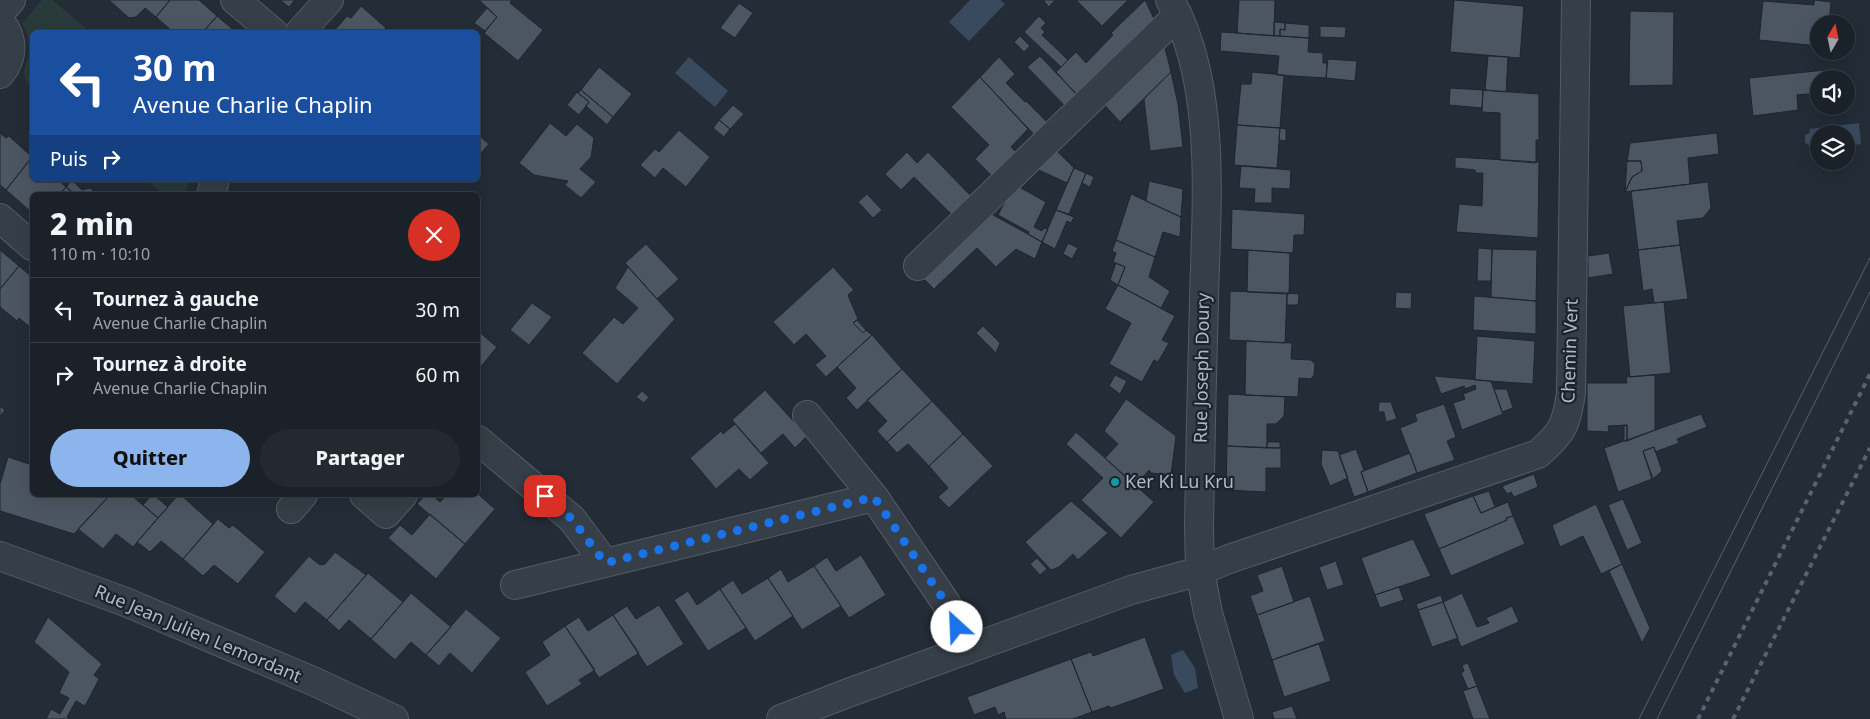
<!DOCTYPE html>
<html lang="fr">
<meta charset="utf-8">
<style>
:root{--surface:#1a2129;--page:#232931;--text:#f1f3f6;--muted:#9fa3a8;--line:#383e46;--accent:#8db5ed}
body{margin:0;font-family:"Noto Sans",sans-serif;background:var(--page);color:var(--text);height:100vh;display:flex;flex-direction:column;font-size:19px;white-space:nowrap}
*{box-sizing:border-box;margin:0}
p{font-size:16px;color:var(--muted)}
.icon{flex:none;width:28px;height:28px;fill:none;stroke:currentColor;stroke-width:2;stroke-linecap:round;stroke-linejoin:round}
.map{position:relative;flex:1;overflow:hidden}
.side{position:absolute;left:30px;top:192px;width:450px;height:305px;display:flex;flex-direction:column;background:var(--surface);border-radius:8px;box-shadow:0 5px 20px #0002,0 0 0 1px var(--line)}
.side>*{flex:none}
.banner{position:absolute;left:30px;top:30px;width:450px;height:152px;border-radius:8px;box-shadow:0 5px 20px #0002,0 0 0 1px var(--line);background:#1a4fa0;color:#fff;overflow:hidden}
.needle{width:32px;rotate:9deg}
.fabs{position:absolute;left:1810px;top:15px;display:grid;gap:10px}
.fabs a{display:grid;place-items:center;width:45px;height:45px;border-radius:50%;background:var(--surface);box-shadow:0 5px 20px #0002,0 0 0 1px var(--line);font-size:25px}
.pin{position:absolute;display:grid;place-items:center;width:42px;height:42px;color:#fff;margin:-21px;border-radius:10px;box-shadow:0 2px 8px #0006}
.me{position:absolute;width:55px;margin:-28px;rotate:335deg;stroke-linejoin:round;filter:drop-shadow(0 0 4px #0008)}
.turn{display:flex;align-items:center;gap:18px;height:105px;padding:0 20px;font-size:22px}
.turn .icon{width:65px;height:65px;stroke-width:2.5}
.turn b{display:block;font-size:35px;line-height:42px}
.then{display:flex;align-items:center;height:48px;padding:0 20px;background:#0003;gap:10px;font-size:19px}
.round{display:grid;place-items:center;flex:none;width:52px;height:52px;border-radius:26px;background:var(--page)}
.headline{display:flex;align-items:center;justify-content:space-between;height:85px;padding:0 20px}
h1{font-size:30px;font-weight:800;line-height:38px}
.cta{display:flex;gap:10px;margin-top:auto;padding:10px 20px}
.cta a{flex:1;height:58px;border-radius:30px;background:var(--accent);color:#111;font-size:20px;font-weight:800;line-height:58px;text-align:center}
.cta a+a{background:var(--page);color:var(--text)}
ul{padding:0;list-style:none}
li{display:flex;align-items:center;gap:15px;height:65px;padding:0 20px;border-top:1px solid var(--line)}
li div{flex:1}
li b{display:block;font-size:19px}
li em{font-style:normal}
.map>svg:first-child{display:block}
</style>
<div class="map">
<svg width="1870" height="719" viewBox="0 0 1870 719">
<rect width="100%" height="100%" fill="#232c37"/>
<!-- green -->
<path fill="#283a3a" d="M42 0H52L91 32H32V87C14 72 32 61 30 43 29 37 25 30 22 24Z
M146 180H191L183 195H164Z"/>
<!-- water -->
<path fill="#3a4a5e" d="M970 0H1000L1005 4 969 41 949 22Z
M689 57 728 91 715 107 675 73Z
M1859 123 1861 144 1846 146V134H1819V150H1812L1811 146 1805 143V135L1810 133 1809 129Z
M1183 650 1195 668 1198 688 1185 693 1174 675 1171 655Z"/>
<!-- building -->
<path fill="#4c5662" stroke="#1e252e" d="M109 0H170L156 17 145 8 136 17 129 18Z
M170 0H199L217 16 203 32H173L156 17Z
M280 0H295L289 7Z
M479 0H512L510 3 543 30 518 61 484 33 497 17Z
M1043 0H1055L1049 7Z
M1076 0H1128L1102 26Z
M1145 0 1157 25 1081 99 1056 72 1076 52 1086 63 1113 35 1111 33Z
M1239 0H1275L1274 36 1237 33Z
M1454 0 1524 6 1520 58 1450 52Z
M1814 0 1831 2 1829 24H1819V46L1759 40 1763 1 1814 5Z
M739 3 753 13 735 38 720 28Z
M361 6 386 28 383 32H333L347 16 351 18Z
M487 8 497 17 485 31 474 23Z
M1630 11 1674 12 1673 85 1629 86Z
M217 16 236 32H203Z
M1039 16 1046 23 1041 28 1045 32 1042 35 1068 60 1061 67 1024 32Z
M1274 22 1285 23V30L1280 29V36H1274Z
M1285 23 1309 25V38L1280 36V29L1285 30Z
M1320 26 1346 27 1345 38 1320 37Z
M1221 32 1309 38 1308 52 1323 53V63H1327L1326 78 1277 75 1279 56 1220 51Z
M1020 36 1030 46 1024 52 1014 42Z
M1163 40 1171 72 1120 122 1100 100Z
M1040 56 1081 99 1069 110 1027 67Z
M1488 56 1508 57 1506 92 1485 90Z
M999 57 1015 74 1006 83 1025 102 1026 101 1052 127 1039 140 980 77Z
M1328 59 1357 61 1355 81 1326 78Z
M599 67 632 94 613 117 581 90Z
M1825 70 1826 79H1819V93L1797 95 1798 110 1753 116 1749 78Z
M1171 72 1178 104 1183 147 1150 151 1144 99Z
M1252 72 1284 75 1280 128 1237 125 1241 84H1251Z
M980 77 1028 129 1011 147 1021 157 997 181 975 159 989 145 951 107Z
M1450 88 1483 90 1482 108 1449 105Z
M581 90 613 117 607 125 586 106 589 102 578 93Z
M1483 90 1539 94V140H1536V163L1500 160V113L1482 112Z
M577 92 589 102 579 115 567 105Z
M733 105 744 114 730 129 719 120Z
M719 120 730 129 724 137 713 128Z
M550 123 566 136 577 124 594 138 591 157 580 169 596 182 581 198 565 185 568 181 534 175 519 163Z
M1237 125 1280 128 1277 168 1234 165Z
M1280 128 1286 129V141L1279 140Z
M679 130 710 157 686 187 663 168 655 178 640 165 655 149 659 152Z
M0 133 6 138 9 136 32 157 6 190 0 185Z
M1717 133 1719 154 1688 158 1690 184 1625 192 1632 177 1642 171 1641 161H1627L1630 143Z
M478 135 489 144 481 153 478 151Z
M1053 147 1074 168 1067 183 1032 167Z
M907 152 917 163 928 152 975 200 956 219 914 177 901 190 885 174Z
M32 157V180H58L66 187 59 195H32V207L29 210 6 190Z
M1455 157 1539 162 1538 238 1456 232 1459 204 1482 206 1483 173H1476L1475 170 1455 168Z
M1627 161H1641L1642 171 1632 177 1625 192Z
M1241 166 1291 170 1290 189 1272 188V203H1254L1255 189 1239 188Z
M1074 168 1086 173 1069 214 1056 210Z
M1086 173 1094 177 1090 187 1082 183Z
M72 180 82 190 90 188 99 195H76L66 187Z
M1149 181 1183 189 1181 217 1146 201Z
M1708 182 1711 208 1703 218 1677 221 1680 245 1638 250 1631 191Z
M1014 184 1046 202 1034 227 1042 231 1044 228 1048 229 1042 242 1028 234 1029 232 998 215Z
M66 187 76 195H59Z
M867 194 882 210 873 218 858 202Z
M1131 194 1181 217 1180 237 1163 232 1155 257 1116 240Z
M1232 209 1305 214 1304 235H1294L1293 253 1231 249Z
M1056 210 1074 217 1071 223 1067 221 1055 249 1042 242Z
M986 211 1042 242 1035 259 1016 249 996 267 977 248 934 289 920 275Z
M1116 240 1155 257 1149 277 1170 291 1161 308 1118 285 1125 267 1113 262 1116 253 1112 251Z
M1068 243 1078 248 1072 259 1063 254Z
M646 244 679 279 657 299 625 263Z
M1680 245 1688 299 1654 303 1652 289 1643 291 1638 250Z
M1478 248 1492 249 1491 281H1477Z
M1492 249 1537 250 1536 301 1491 297Z
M0 250 19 266 0 289Z
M1248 250 1290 253 1289 294 1247 292Z
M1609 253 1613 274 1588 278V256Z
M1116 263 1125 267 1118 285 1110 280Z
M19 266 32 277V324L30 327 19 318 17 321 0 307V289Z
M628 267 675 319 617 384 582 353 614 317 623 324 638 308 615 288Z
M833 267 854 290 848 295 858 319 853 323 863 333 866 330 872 335 826 377 815 365 826 356 806 334 794 345 773 322Z
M1118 285 1175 316 1162 340 1169 343 1158 362 1154 360 1142 382 1109 364 1131 323 1105 309Z
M1230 291 1287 293 1285 343 1229 340Z
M1396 292 1412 293 1411 309 1395 308Z
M1287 293 1299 294 1298 305H1287Z
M1474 296 1536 301V334L1473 330Z
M1664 302 1671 373 1630 377 1623 306Z
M532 303 552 317 529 345 510 330Z
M857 320 866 330 863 333 853 323Z
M983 326 1000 343 996 353 976 333Z
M478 331 497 347 478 370Z
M872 335 902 369 857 410 846 398 856 388 837 367Z
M1477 336 1535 341 1533 384 1475 380Z
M1246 341 1292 343 1291 359 1311 360 1315 364 1314 375 1311 379 1299 378 1298 397 1245 395Z
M902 369 932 401 887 442 877 431 887 421 867 400Z
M1115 375 1127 381 1120 394 1109 386Z
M1655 375V430L1627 441V425L1608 426 1609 432 1587 431V383H1627L1626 377Z
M1434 376 1491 381 1503 414 1462 430 1453 403 1465 399 1463 394 1476 389 1475 385 1465 389 1464 386 1441 394Z
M1494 389H1507L1513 408 1502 412Z
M765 390 807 436 795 448 783 434 761 453 732 420Z
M642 391 649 397 644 403 636 397Z
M1228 394 1285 397 1284 416 1276 424H1267V448L1227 446Z
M1126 399 1176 436 1171 475 1151 473 1149 470 1135 486 1105 458 1118 444 1104 431Z
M932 401 963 434 929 466 908 444 897 453 887 442Z
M1379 402H1391L1397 419 1386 422 1384 412H1378Z
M1444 404 1456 437 1447 441 1455 460 1417 473 1400 428 1417 421 1415 414Z
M0 406 5 410 0 417Z
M1701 414 1707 427 1677 439 1679 443 1655 452 1654 447 1643 451 1652 479 1618 492 1604 448Z
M735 424 769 463 750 480 739 469 716 489 690 458 721 431 723 434Z
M1627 425V441H1624V426Z
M1076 432 1154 502 1121 538 1081 500 1103 478 1066 444Z
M963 434 993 466 949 508 938 497 948 488 929 466Z
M1267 442H1280V448H1267Z
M1227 446 1281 448V468H1266V492L1226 490Z
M1654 447 1662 471 1653 479 1643 451Z
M1356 449 1364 470 1361 472 1368 492 1354 497 1339 455Z
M1322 450 1338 451 1348 478 1330 486 1321 464Z
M1410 453 1417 473 1368 492 1361 472Z
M8 457 32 465V495H110L74 534 0 511V484Z
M1534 474 1538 487 1514 497 1511 492 1507 494 1502 486Z
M1489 491 1495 507 1481 513 1473 496Z
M478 494 495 509 465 544 417 504 425 495H432L440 502 447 495Z
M110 495H131L158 518 133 547 116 534 103 549 78 529Z
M178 495H181L213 524 183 559 161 541 150 552 137 542Z
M155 496 168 507 158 518 143 505 149 498Z
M1473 496 1481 513 1508 502 1513 516 1506 518 1507 520 1439 549 1424 514Z
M1623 499 1642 543 1627 550 1608 505Z
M1071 501 1108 533 1078 560 1073 554 1059 567 1051 570 1025 542Z
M1596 504 1622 564 1601 574 1583 536 1560 547 1552 525Z
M430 514 465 544 436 579 388 538 400 525 412 535Z
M1513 516 1525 544 1451 576 1439 549 1507 520 1506 518Z
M218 519 229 528 233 525 265 552 238 584 214 565 203 576 183 559Z
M1413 539 1431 576 1375 595 1361 558Z
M335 552 366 575 327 620 305 602 295 614 274 596 309 556 320 565 325 564Z
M861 555 886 595 849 618 814 566 827 557 836 571Z
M1037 558 1047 569 1040 575 1030 564Z
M1336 561 1344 585 1327 590 1319 567Z
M1622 564 1650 628 1642 643 1609 571Z
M814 566 841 606 802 630 768 578 781 569 788 582Z
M1282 566 1294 602 1257 615 1250 596 1263 591 1257 575Z
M368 573 403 602 371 639 349 620 339 631 327 620Z
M768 578 793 616 755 641 720 589 733 580 742 594Z
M1399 587 1404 600 1380 608 1375 595Z
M720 589 746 628 708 651 674 600 688 591 697 605Z
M411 593 451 627 426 655 411 642 395 660 371 639Z
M1462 593 1477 627 1489 623 1486 618 1512 606 1519 622 1461 647 1443 602Z
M1441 595 1443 602 1418 610 1416 604Z
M1310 596 1325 641 1272 660 1257 615Z
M1443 602 1458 638 1432 647 1418 610Z
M659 605 684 644 647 667 613 615 627 606 636 619Z
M466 609 501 638 472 673 450 653 439 666 426 655Z
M613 615 639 653 599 678 565 626 579 617 588 631Z
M48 617 102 664 94 675 99 679 85 706 76 701 67 717 71 719H46L51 709 60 714 69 698 59 693 69 672 34 642Z
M565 626 595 670 579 680 582 684 547 706 525 672 550 655 542 642Z
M1145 637 1164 689 1111 708 1109 706 1092 712 1071 659 1091 652 1093 656Z
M1319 644 1331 681 1284 697 1272 660Z
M1071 659 1092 712 1073 719H1006L1004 712 998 715 995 707 974 715 967 697Z
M1468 663 1477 686 1468 689 1461 673 1464 671 1462 665Z
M1477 686 1490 719H1473L1463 691Z
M1292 706 1297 719H1274L1272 712Z"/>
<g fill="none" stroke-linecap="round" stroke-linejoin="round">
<defs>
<path id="street" d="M235 0 273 32
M1170 0C1218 85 1206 206 1204 301 1202 376 1200 452 1199 527L1200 571 1208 613 1239 719
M0 13 11 0
M0 21C14 39 14 57 0 74
M300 32 329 0
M211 195 215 180
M0 218 32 246
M918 266 1178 15
M807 415 874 497
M478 440 572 519 605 563 874 497 946 603 967 650
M364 495 386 514 403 495
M291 509 303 495
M0 556 123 601 315 682 394 719
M515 585 605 563
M781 719 848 693 1131 590 1200 571 1229 559 1538 454C1563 432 1566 426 1571 393L1576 0"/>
</defs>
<!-- street casing -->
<use href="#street" stroke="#545c65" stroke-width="30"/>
<!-- street -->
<use href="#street" stroke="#363e47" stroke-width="28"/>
<!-- tram -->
<path stroke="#59626e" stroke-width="1" d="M1639 719 1870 258
M1657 719 1870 292"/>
<!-- rail -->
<path stroke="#59626e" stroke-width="4" stroke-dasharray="5 5" stroke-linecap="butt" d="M1698 719 1870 374
M1733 719 1870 448"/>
</g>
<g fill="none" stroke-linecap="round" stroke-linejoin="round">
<!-- route -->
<path stroke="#1a73e8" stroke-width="9" stroke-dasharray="0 16.2" d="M545 496 572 519 605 563 874 497 946 603 957 627"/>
</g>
<!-- markers -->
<circle fill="#0f9aa8" stroke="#1c232c" stroke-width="2" cx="1115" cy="482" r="5"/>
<g text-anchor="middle" stroke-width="4.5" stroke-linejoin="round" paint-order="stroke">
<!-- street labels -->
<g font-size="18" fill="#b1b9c3" stroke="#1c232c">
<text transform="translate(1570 351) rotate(-88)" y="6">Chemin Vert</text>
<text transform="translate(1202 368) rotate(-89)" y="6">Rue Joseph Doury</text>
<text transform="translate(198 634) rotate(23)" y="6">Rue Jean Julien Lemordant</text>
</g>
<!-- poi labels -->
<g font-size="18" fill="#b1b9c3" stroke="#1c232c" text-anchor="start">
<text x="1125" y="488">Ker Ki Lu Kru</text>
</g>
</g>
</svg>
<div class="fabs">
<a><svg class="needle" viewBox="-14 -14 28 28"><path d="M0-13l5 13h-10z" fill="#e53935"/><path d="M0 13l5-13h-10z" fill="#9fa3a8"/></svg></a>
<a><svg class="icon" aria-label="sound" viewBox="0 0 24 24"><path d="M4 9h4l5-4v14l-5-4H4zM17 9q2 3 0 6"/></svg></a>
<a><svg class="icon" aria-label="layers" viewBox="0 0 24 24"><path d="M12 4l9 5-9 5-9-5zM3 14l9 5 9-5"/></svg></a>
</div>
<div class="pin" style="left:545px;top:496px;background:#d93025"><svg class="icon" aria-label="arrive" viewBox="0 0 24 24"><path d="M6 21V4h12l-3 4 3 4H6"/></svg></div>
<svg class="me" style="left:957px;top:627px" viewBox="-20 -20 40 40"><circle r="19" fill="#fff"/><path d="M0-13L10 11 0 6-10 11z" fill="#1a73e8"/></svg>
<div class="banner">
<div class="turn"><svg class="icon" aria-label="left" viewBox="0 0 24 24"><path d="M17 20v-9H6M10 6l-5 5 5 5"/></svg><div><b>30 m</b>Avenue Charlie Chaplin</div></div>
<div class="then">Puis<svg class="icon" aria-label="right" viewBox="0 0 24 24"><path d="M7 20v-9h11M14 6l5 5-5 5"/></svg></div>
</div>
<section class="side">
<div class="headline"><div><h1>2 min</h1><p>110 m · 10:10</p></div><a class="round" style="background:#d93025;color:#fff"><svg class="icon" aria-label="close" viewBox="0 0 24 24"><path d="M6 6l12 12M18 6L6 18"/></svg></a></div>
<ul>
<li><svg class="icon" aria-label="left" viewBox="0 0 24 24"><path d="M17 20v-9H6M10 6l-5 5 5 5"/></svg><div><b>Tournez à gauche</b><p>Avenue Charlie Chaplin</p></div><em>30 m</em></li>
<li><svg class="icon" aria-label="right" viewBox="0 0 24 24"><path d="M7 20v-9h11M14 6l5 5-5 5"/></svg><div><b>Tournez à droite</b><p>Avenue Charlie Chaplin</p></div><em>60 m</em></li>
</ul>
<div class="cta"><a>Quitter</a><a>Partager</a></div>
</section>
</div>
